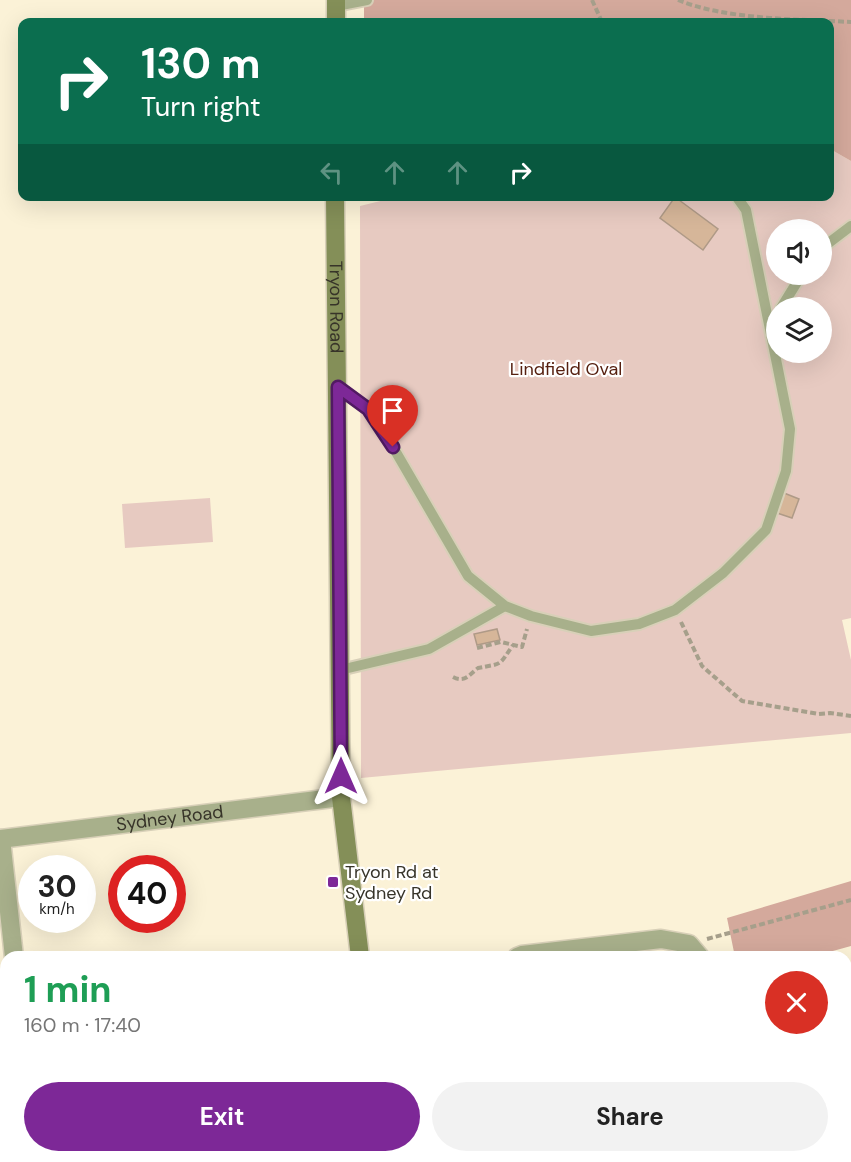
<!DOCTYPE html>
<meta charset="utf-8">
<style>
:root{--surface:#fff;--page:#f2f2f2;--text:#222;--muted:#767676;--accent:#7d2897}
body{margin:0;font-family:"DM Sans",sans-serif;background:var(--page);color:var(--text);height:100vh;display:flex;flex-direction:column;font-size:22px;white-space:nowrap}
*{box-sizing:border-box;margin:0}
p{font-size:20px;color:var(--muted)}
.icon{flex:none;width:33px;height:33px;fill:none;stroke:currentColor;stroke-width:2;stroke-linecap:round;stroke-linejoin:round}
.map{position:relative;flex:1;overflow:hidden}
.panel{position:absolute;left:0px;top:951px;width:852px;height:212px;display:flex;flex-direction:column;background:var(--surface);border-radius:18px 18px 0 0;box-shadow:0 6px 24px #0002}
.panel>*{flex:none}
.guide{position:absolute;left:18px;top:18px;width:816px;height:183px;border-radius:12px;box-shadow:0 6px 24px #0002;background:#0b6e4f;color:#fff;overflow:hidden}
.fabs{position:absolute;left:766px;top:219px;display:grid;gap:12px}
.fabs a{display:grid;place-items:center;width:66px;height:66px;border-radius:50%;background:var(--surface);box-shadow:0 6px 24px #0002;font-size:30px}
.speed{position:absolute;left:18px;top:855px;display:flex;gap:12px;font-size:30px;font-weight:700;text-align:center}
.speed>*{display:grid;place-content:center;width:78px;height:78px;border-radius:50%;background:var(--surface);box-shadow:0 6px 24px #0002;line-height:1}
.speed small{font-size:15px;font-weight:400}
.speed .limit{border:9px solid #d22;background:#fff;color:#111}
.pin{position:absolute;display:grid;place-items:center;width:51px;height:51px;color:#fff;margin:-62px -26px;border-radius:50% 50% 50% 0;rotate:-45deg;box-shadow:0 0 6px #0007}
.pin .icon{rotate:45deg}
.me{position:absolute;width:66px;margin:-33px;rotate:0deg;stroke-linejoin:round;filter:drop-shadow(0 0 4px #0008)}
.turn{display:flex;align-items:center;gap:21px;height:126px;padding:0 24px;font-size:27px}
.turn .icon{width:78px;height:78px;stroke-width:2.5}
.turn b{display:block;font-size:42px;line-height:51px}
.lanes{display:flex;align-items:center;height:57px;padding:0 24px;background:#0003;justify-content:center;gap:30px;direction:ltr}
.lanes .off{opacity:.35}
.round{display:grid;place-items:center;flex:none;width:63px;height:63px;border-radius:32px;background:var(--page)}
.head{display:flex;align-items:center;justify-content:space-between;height:102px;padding:0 24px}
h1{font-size:36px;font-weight:700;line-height:45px;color:#1e9e55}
.button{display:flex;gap:12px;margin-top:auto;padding:12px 24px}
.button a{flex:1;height:69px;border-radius:36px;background:var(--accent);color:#fff;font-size:24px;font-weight:700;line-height:69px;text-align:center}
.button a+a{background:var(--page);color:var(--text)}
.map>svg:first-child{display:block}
</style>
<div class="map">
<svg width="851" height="1162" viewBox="0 0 851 1162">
<rect width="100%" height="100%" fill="#fbf2d7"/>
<!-- green -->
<path fill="#e7cac1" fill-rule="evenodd" d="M830 149 851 161V618L842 620 851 660V733L361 778 360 206 401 196H830ZM777 230H822V274H777ZM777 308H822V352H777Z
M210 498 213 542 125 548 122 504Z"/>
<!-- forest -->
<path fill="#d4a99c" d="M364 0H851V161L830 149V22H364Z
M851 881V946L811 957H735L727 918Z"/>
<!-- building -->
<path fill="#d6b699" stroke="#af9a87" stroke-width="1.5" d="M675 197 718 229 703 250 660 218Z
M784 493 799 499 792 518 777 513Z
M497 629 500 640 477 645 474 634Z"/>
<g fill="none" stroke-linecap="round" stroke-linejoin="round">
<defs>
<path id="lane" d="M336 6 367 0
M822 248 851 226
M781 308 802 274
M338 387 368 409 393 447 468 576 505 606 531 616 591 631 639 624 675 610 723 573 766 530 786 471 790 429 746 210 736 196
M340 670 429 649 505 606"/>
<g id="street">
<path id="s1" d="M0 839 341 797"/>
<path d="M1 839 14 957"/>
<path d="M517 957 522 955 661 939 689 944 700 957"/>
<path d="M35 1156 36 1162"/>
<path d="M785 1156 790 1162"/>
</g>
<g id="secondary">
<path d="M336 22V0"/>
<path id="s2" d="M335 196 341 797 360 957"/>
<path d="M387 1156 388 1162"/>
</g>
</defs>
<!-- lane casing -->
<use href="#lane" stroke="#d8d0b8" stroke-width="14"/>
<!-- street casing -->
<use href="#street" stroke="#d8d0b8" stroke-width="21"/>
<!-- secondary casing -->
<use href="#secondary" stroke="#d8d0b8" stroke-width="21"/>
<!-- path -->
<path stroke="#a69f8b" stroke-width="4" stroke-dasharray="6 3" stroke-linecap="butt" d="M592 0 602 22
M678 0C727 20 798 19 851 22
M681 622 702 666 742 701 819 714 830 713 851 716
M477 648 501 642 522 647 527 629
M453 677C465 683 469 675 478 668 503 663 498 667 513 645
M707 939 851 900"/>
<!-- lane -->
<use href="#lane" stroke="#a8b08b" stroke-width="10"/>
<!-- street -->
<use href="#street" stroke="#a8b08b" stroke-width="18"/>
<!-- secondary -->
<use href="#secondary" stroke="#848f58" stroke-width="18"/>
</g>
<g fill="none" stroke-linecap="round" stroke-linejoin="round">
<defs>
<path id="route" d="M341 776 338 387 368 409 393 447"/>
</defs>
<!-- route casing -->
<use href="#route" stroke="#511a62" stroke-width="15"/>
<!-- route -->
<use href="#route" stroke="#7d2897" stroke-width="10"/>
</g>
<!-- markers -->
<rect fill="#7d2897" stroke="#fff" stroke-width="2" x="327" y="876" width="12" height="12" rx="3"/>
<g text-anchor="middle" stroke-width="4.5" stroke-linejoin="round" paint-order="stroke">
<!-- street labels -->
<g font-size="18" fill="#373429" stroke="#fff">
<text dy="6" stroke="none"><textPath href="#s2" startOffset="111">Tryon Road</textPath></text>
<text dy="6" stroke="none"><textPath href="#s1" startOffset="171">Sydney Road</textPath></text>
</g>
<!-- park labels -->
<g font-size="18" fill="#562010" stroke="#fff">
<text x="566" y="375">Lindfield Oval</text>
</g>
<!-- poi labels -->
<g font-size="18" fill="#373429" stroke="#fff" text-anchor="start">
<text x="345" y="878">Tryon Rd at<tspan x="345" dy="21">Sydney Rd</tspan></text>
</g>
</g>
</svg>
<div class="fabs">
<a><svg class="icon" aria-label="sound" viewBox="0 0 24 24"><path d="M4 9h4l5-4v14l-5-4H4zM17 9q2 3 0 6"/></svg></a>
<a><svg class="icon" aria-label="layers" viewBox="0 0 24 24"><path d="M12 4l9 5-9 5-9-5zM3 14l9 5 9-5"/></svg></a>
</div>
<div class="speed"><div>30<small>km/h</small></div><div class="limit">40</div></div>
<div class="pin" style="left:393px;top:447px;background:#d93025"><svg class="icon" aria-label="arrive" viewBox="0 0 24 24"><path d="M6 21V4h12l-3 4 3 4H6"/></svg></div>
<svg class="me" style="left:341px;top:776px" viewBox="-20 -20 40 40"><path d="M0-17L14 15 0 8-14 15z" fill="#7d2897" stroke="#fff" stroke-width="4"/></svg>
<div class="guide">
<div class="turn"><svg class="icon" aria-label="right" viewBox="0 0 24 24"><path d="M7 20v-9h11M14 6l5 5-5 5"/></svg><div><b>130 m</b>Turn right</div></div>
<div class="lanes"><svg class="icon off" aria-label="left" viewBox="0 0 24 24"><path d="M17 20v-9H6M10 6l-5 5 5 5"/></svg><svg class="icon off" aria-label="ahead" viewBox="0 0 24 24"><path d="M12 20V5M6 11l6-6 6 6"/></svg><svg class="icon off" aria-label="ahead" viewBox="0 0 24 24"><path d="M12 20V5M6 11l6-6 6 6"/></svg><svg class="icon" aria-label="right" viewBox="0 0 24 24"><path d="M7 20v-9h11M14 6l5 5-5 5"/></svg></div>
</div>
<section class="panel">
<div class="head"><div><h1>1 min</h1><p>160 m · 17:40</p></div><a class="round" style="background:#d93025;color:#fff"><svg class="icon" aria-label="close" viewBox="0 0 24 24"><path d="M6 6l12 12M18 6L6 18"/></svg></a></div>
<div class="button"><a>Exit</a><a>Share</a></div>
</section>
</div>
